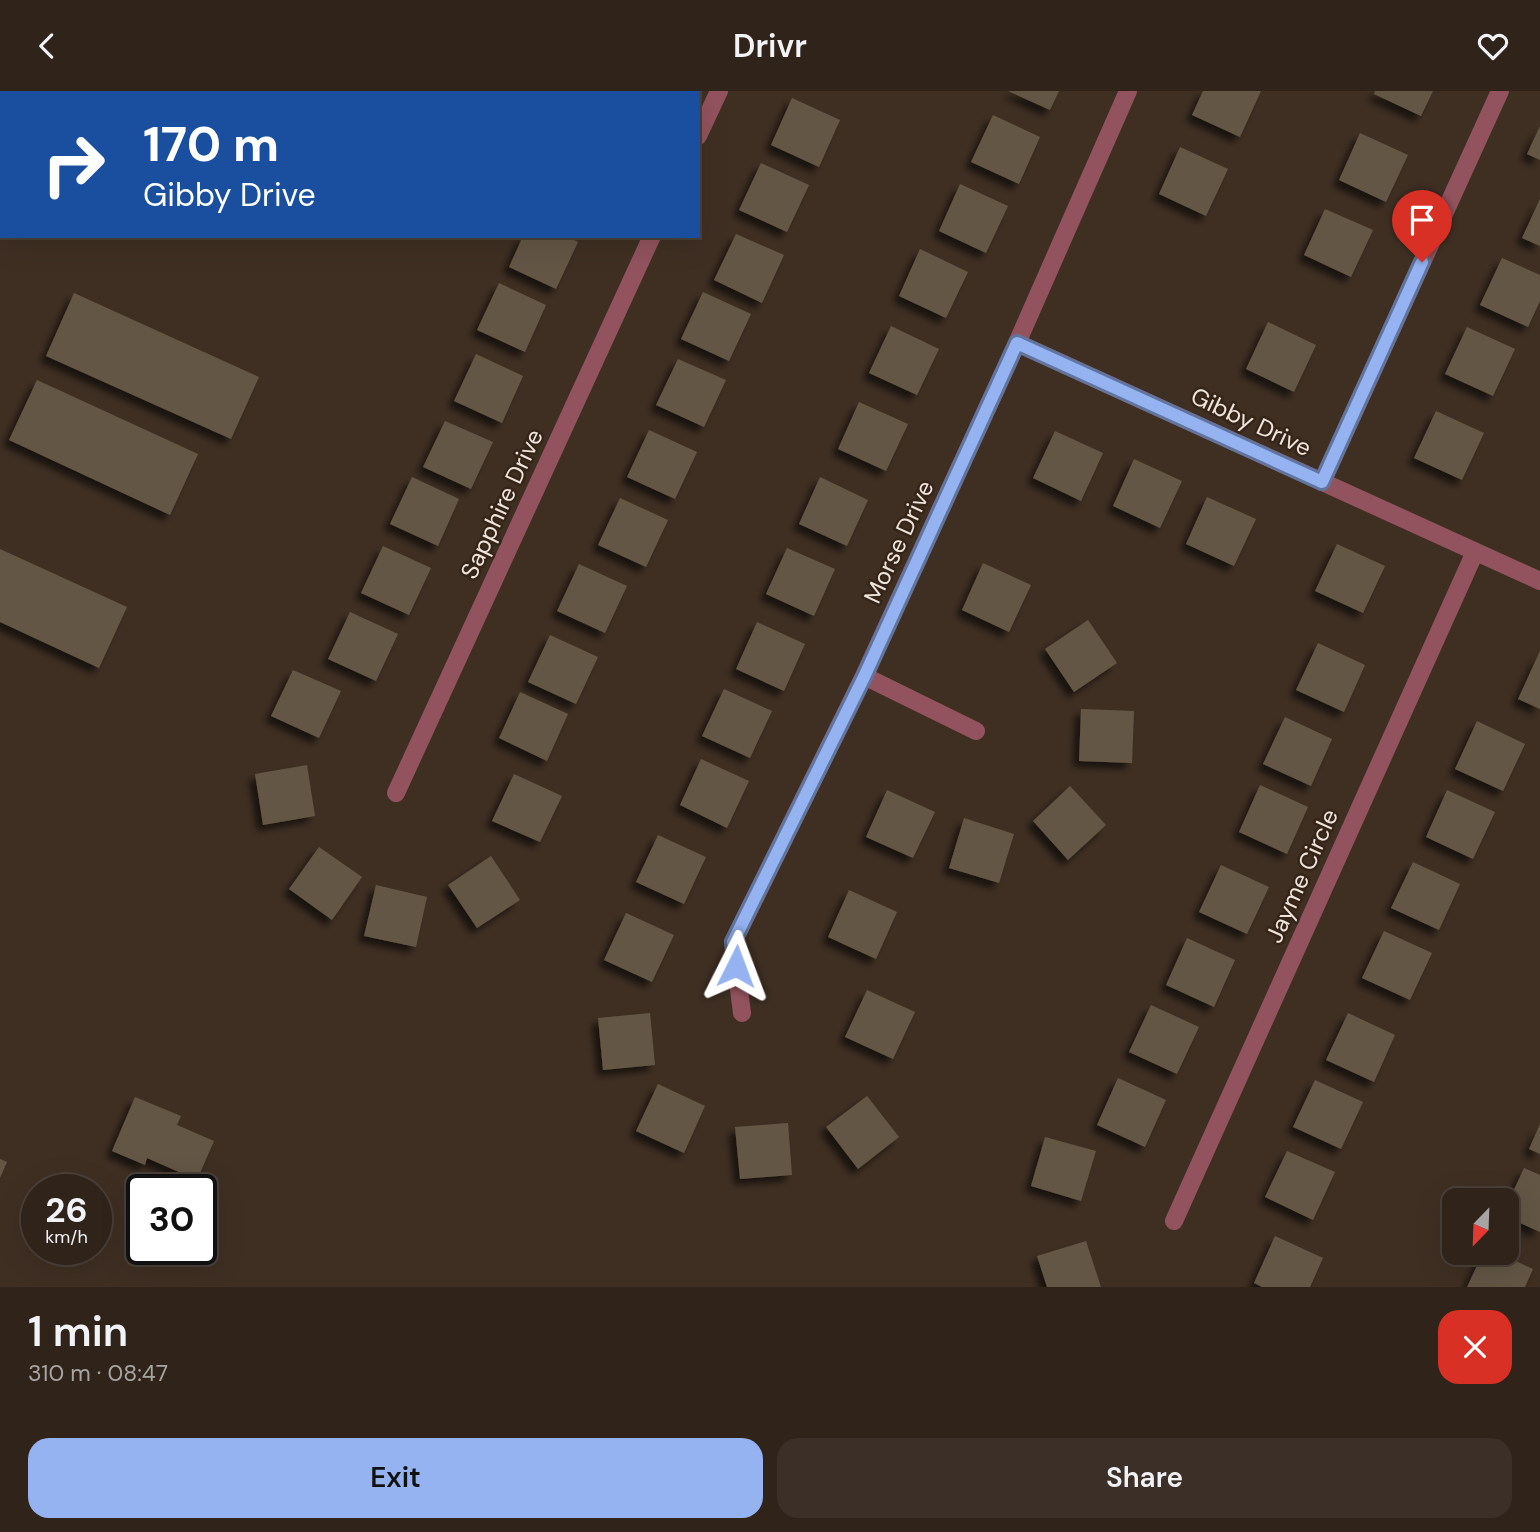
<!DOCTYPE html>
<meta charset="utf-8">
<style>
:root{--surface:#2f231a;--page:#3b2f27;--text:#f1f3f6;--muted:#a7a4a2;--line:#4a4039;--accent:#95b2f1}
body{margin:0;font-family:"DM Sans",sans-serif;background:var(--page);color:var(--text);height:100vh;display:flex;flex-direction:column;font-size:26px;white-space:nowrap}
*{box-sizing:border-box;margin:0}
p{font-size:23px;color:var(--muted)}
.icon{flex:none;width:38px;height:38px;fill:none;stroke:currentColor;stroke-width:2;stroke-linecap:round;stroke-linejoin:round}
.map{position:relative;height:1196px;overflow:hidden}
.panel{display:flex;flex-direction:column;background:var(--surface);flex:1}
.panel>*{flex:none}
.top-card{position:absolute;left:0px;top:0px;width:700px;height:147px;box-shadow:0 7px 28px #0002,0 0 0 2px var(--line);background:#1a4fa0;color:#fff;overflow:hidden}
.needle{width:46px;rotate:203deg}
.buttons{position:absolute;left:1442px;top:1097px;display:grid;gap:14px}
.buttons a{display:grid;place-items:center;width:77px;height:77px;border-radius:14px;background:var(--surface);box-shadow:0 7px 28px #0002,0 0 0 2px var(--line);font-size:35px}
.speed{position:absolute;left:21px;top:1083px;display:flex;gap:14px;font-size:35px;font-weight:700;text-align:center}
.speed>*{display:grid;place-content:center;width:91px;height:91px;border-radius:50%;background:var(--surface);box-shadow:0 7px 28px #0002,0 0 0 2px var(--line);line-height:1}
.speed small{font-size:18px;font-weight:400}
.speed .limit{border:4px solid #111;border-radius:10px;background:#fff;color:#111}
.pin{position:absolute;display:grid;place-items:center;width:60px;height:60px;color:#fff;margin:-72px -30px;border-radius:50% 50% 50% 0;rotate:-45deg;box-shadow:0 0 7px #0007}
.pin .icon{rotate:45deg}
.me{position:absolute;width:77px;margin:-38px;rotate:3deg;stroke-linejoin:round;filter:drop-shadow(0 0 5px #0008)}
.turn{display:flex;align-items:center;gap:24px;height:147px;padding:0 28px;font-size:32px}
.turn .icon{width:91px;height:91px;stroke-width:2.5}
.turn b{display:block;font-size:49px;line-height:60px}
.round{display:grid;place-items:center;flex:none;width:74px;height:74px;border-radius:21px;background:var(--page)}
.head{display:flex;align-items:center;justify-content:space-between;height:119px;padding:0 28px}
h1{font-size:42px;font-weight:600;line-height:52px}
.action{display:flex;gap:14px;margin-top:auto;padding:14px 28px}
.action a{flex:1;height:80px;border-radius:21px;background:var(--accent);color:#111;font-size:28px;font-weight:600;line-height:80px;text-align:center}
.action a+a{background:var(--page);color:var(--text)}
header{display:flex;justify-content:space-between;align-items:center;height:91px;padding:0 28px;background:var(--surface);font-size:32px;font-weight:600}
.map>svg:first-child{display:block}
</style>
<header><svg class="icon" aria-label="back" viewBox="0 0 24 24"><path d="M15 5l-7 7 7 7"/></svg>Drivr<svg class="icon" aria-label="heart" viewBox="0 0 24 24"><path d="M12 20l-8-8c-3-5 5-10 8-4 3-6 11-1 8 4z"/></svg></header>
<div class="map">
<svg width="1540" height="1196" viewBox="0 0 1540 1196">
<defs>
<filter id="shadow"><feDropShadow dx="-6" dy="6" stdDeviation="3.5" flood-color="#0009"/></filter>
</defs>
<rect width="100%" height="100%" fill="#3f2f23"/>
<!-- building -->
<path fill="#635745" filter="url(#shadow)" d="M1008 0H1059L1050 19Z
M1203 0H1261L1240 46 1192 24Z
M1375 0H1433L1421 25 1374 3Z
M792 7 840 29 819 76 771 54Z
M993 24 1040 46 1019 93 971 71Z
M1540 35V69L1527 63Z
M1360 42 1408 64 1386 111 1339 89Z
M1180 56 1228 78 1206 125 1159 103Z
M761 72 809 94 787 141 739 119Z
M960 93 1008 115 986 162 939 140Z
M1540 108V155L1522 147Z
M1325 118 1373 139 1351 186 1304 164Z
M736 143 784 164 762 212 714 189Z
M523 145H566L578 151 556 198 509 176Z
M920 158 968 181 946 227 899 205Z
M1502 167 1540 184V210L1528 236 1480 214Z
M499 192 546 214 525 261 477 239Z
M703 201 751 223 729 270 681 248Z
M74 202 259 286 231 348 46 265Z
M1268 231 1316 254 1294 301 1246 278Z
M891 235 939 258 917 304 869 282Z
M1467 236 1515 258 1493 305 1445 283Z
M476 263 523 285 502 332 454 310Z
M678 268 726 289 704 336 656 314Z
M37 289 198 363 170 424 9 349Z
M859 311 908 333 886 380 838 358Z
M1436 320 1484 342 1462 389 1414 367Z
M445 330 493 351 471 398 423 376Z
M649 339 697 361 675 408 627 386Z
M1055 340 1103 362 1081 410 1033 387Z
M1134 368 1182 390 1160 437 1113 415Z
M412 386 459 408 438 455 390 433Z
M820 386 868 409 847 455 799 433Z
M1207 406 1256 428 1234 475 1186 453Z
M620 407 668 429 646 476 598 454Z
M1337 453 1385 475 1363 522 1315 500Z
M383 455 431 477 409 524 361 502Z
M787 457 835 478 814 525 766 503Z
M0 458 127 516 99 577 0 531Z
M983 472 1031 494 1009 541 962 519Z
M579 473 627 495 605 542 557 520Z
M350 521 398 543 376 590 328 568Z
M1088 529 1117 572 1074 601 1045 558Z
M757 531 805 553 784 600 736 578Z
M550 544 598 566 576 613 528 591Z
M1318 552 1365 574 1344 621 1296 599Z
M1540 560V618L1518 608Z
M293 579 341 600 319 647 271 625Z
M724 598 772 620 750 667 702 645Z
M520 601 568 623 547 670 499 647Z
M1081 618 1134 620 1132 672 1079 670Z
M1285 626 1332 648 1311 695 1263 673Z
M1477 630 1525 653 1503 700 1455 678Z
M701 668 749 690 727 737 680 714Z
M307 674 315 725 263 734 255 683Z
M514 683 562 705 540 751 492 730Z
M1260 694 1308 716 1287 763 1239 741Z
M1070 695 1106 734 1068 769 1033 730Z
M887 699 935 721 913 767 866 746Z
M1447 699 1495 721 1473 768 1426 746Z
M964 727 1014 743 999 792 949 777Z
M658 744 706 766 684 813 636 791Z
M319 756 362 786 332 829 289 798Z
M491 765 520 809 477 837 448 794Z
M1413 771 1460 793 1439 839 1391 817Z
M1221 774 1269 796 1247 843 1199 821Z
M376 794 427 806 416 856 364 845Z
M849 799 897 821 876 868 828 846Z
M626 822 674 844 652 891 604 869Z
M1384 840 1432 862 1410 909 1362 887Z
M1187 847 1235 869 1214 916 1166 894Z
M867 899 915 921 893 968 845 946Z
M1151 914 1199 936 1177 983 1129 961Z
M650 922 655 974 603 979 598 927Z
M1348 922 1395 944 1374 991 1326 969Z
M1118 987 1166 1009 1145 1056 1097 1034Z
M1315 989 1363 1011 1341 1058 1293 1036Z
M658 993 705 1015 684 1062 636 1040Z
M867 1005 899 1046 858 1078 826 1036Z
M135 1006 181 1025 177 1034 214 1050 197 1089 147 1067 145 1074 112 1060Z
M788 1032 792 1084 740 1088 735 1036Z
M1540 1033V1063L1529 1058Z
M1045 1046 1096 1060 1081 1110 1031 1095Z
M1287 1060 1335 1081 1313 1129 1265 1106Z
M0 1068 7 1071 0 1087Z
M1524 1077 1540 1084V1141L1507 1126V1114Z
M1275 1145 1323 1167 1310 1196H1262L1254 1192Z
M1086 1150 1101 1196H1047L1037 1165Z
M1483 1162H1498L1533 1178 1525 1196H1467Z"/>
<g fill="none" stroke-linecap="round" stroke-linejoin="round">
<!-- lane -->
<path stroke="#92535e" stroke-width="12" d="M0 45 2 46"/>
<!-- street -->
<path stroke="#92535e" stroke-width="18" d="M698 45 719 0
M1017 252 1540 490
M1322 391 1500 0
M864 585 976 640
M396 702 652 145
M742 922 733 851 864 585 1017 252 1128 0
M1174 1130 1475 461"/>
</g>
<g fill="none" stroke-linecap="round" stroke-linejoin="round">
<defs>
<path id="route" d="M736 875 733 851 864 586 1017 252 1322 391 1422 171"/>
</defs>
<!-- route casing -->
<use href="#route" stroke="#61749d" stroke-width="18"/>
<!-- route -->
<use href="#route" stroke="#95b2f1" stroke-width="12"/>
</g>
<g text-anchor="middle" stroke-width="5" stroke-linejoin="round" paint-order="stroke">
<!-- street labels -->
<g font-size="24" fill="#efe4dc" stroke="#352519">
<text transform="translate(1251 331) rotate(25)" y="8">Gibby Drive</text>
<text transform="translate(502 413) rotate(-65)" y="8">Sapphire Drive</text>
<text transform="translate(899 451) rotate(-65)" y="8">Morse Drive</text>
<text transform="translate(1302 785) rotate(-66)" y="8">Jayme Circle</text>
</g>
</g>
</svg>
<div class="buttons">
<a><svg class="needle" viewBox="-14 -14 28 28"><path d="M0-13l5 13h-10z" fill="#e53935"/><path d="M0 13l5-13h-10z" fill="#a7a4a2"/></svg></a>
</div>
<div class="speed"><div>26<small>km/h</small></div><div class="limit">30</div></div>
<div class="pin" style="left:1422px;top:171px;background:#d93025"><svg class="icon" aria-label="arrive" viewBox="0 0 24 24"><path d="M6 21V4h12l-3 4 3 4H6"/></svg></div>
<svg class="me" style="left:736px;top:875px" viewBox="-20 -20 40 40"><path d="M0-17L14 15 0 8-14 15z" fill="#95b2f1" stroke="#fff" stroke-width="4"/></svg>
<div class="top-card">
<div class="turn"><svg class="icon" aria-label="right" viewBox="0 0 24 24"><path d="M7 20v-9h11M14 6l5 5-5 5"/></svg><div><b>170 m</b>Gibby Drive</div></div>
</div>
</div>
<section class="panel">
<div class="head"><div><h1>1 min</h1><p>310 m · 08:47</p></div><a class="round" style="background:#d93025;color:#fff"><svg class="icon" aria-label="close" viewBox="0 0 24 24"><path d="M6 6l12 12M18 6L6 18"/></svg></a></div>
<div class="action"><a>Exit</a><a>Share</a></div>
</section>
